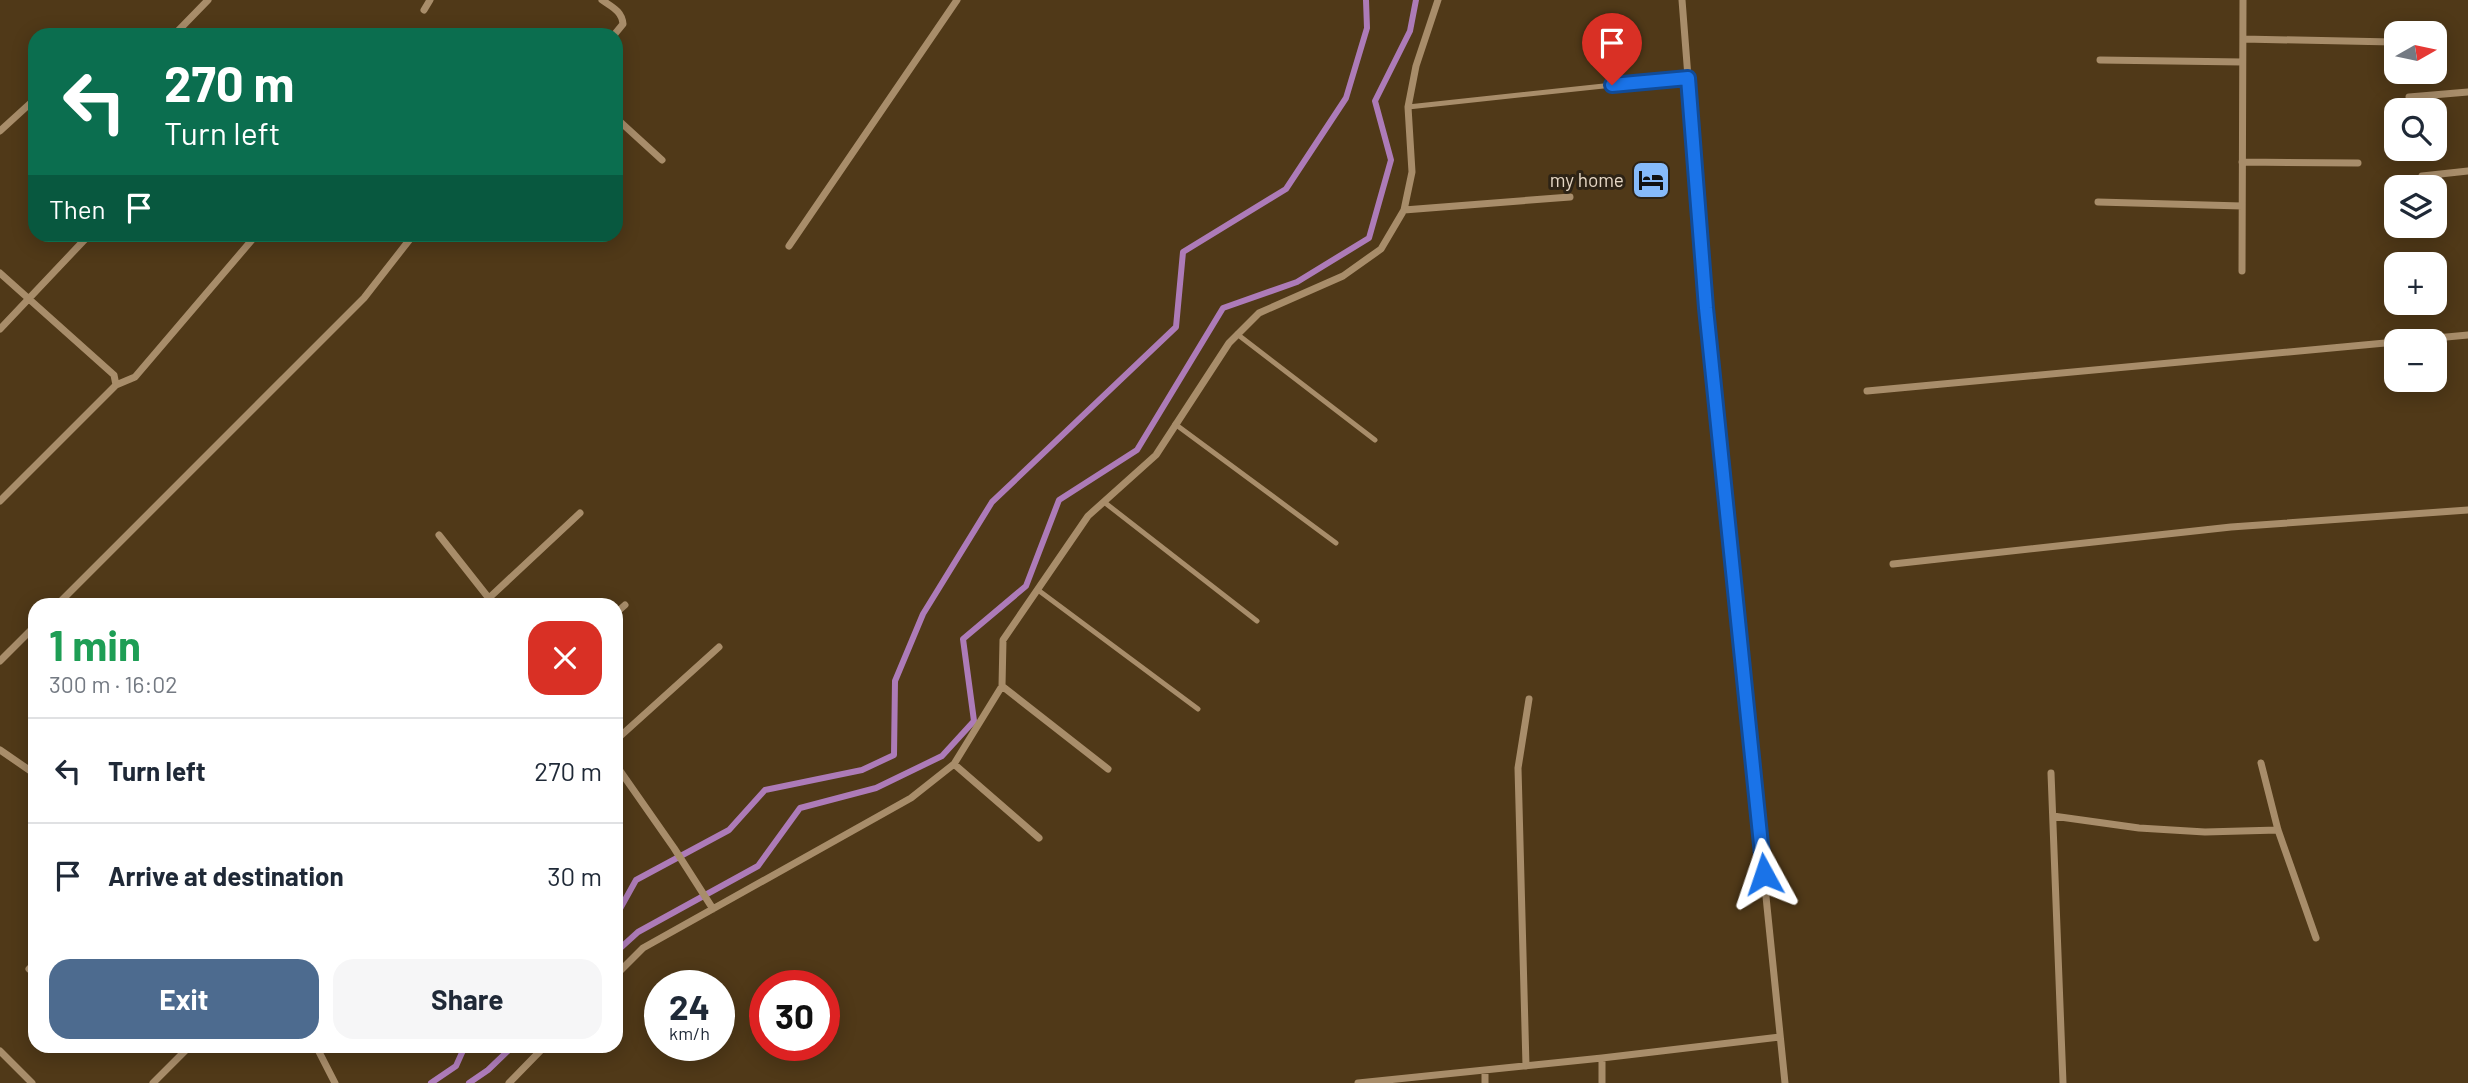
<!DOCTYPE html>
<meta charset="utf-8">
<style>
:root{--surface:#fff;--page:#f6f6f7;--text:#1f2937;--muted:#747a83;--line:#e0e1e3;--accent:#4d6b8f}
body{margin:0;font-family:Barlow,sans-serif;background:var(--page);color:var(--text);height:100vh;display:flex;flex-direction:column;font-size:26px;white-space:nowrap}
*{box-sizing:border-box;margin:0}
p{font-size:23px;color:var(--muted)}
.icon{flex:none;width:38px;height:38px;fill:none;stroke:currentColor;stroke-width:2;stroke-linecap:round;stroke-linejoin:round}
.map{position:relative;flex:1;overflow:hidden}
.side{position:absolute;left:28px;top:598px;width:595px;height:455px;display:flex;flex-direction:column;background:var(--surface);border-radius:21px;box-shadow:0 4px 18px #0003}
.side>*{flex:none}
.banner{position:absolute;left:28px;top:28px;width:595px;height:214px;border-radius:21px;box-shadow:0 4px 18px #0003;background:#0b6e4f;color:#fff;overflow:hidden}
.needle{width:46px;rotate:81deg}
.fabs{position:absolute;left:2384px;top:21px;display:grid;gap:14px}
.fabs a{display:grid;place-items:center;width:63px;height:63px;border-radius:14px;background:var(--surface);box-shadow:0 4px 18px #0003;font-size:35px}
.speed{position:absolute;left:644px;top:970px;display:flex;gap:14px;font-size:35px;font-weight:700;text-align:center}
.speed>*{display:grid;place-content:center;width:91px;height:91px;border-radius:50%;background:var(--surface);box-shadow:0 4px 18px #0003;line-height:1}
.speed small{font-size:18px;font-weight:400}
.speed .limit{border:10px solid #d22;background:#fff;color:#111}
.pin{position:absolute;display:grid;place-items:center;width:60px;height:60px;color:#fff;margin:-72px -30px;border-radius:50% 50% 50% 0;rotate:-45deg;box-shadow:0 0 7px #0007}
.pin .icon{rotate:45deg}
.me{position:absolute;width:77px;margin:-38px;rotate:355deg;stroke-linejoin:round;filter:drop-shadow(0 0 5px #0008)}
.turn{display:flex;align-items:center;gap:24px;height:147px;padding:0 21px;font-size:32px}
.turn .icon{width:91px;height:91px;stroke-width:2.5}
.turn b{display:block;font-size:49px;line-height:60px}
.then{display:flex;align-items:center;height:66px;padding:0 21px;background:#0003;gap:14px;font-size:26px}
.round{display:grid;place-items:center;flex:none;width:74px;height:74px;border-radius:21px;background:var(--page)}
.headline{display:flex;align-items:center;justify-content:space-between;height:119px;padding:0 21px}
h1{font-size:42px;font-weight:700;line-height:52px;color:#1e9e55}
.cta{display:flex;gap:14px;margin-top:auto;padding:14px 21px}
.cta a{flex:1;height:80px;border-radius:21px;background:var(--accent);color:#fff;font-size:28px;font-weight:700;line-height:80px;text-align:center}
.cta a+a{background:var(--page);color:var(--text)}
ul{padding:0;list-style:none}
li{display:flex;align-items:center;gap:21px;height:105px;padding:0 21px;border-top:2px solid var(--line)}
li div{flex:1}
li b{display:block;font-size:26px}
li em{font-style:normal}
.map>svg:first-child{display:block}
</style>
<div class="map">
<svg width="2468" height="1083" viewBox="0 0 2468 1083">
<rect width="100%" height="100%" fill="#503918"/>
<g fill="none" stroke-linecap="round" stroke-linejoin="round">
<!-- stream -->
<path stroke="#ad7bb8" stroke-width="6" d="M616 916 636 880 729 830 765 790 862 770 894 755 895 681 923 614 992 502 1176 327 1183 252 1286 189 1346 98 1367 28 1366 0
M616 952 638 932 758 866 800 808 876 788 942 756 974 721 963 639 1026 586 1059 500 1137 450 1223 308 1297 282 1369 238 1391 160 1375 101 1410 31 1416 0
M431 1083 456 1066 465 1046
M469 1083 488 1070 513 1046"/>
<!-- lane -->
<path stroke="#a88d6a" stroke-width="5" d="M1408 107 1688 77
M1237 334 1375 440
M1175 424 1336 543
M1104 502 1257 621
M1038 590 1198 709"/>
<!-- street -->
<path stroke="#a88d6a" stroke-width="7" d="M602 0C612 7 622 11 623 24L614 35
M1682 0 1706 308 1785 1083
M424 10 430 0
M174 35 208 0
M2243 39 2393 42
M2100 60 2242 62
M2409 97 2468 92
M616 118 662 160
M0 131 35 99
M2242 162 2358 163
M2422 176 2468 171
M2098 202 2242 206
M1404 210 1570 197
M789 246 957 0
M2242 271 2243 0
M0 273 114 375 116 385
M0 329 90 234
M2404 341 2468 335
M1867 391 2396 342
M0 501 116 385 135 377 257 234
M439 535 495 606
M1893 564 2231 527 2468 510
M489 598 580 513
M56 606 364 298 414 234
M616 613 625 605
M0 661 35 626
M1002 686 1108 769
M616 740 719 647
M0 750 35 774
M2261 763 2278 830 2316 938
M954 764 1039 838
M616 765 674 848 713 909
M2051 773 2063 1083
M2053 816 2139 828 2205 832 2278 830
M29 969 35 963
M616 975 643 948 911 798 954 764 1002 686 1003 640 1088 516 1156 455 1229 343 1259 313 1343 276 1381 249 1404 210 1412 172 1408 107 1416 66 1438 0
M316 1046 335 1083
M0 1051 32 1083
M1526 1066 1518 768 1529 699
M1485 1070V1083
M153 1083 190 1046
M509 1083 545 1046
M1358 1083 1602 1058 1780 1037
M1602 1083V1058"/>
</g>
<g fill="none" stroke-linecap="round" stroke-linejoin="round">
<defs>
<path id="route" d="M1612 85 1688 78 1706 308 1764 874"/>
</defs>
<!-- route casing -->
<use href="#route" stroke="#114b97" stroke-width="18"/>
<!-- route -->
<use href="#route" stroke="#1a73e8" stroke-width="12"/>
</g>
<!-- icons -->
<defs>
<symbol id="hotel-square" viewBox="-11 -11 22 22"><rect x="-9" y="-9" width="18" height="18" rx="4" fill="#86bbfb" stroke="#2d2315"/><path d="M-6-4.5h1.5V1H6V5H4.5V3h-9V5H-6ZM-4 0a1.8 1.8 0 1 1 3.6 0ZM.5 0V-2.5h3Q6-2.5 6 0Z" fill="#111"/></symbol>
</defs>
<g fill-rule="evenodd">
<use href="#hotel-square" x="1629" y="158" width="44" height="44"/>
</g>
<g text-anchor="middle" stroke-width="6" stroke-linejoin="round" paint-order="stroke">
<!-- poi labels -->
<g font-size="19" fill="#e6d7c5" stroke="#2d2315" text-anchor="end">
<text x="1624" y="187">my home</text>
</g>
</g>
</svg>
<div class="fabs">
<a><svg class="needle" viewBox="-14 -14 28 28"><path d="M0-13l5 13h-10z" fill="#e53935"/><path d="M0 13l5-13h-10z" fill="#747a83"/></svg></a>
<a><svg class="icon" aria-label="search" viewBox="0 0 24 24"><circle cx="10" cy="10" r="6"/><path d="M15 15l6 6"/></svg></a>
<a><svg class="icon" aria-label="layers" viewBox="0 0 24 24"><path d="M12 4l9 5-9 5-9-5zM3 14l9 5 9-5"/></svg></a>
<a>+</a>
<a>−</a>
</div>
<div class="speed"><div>24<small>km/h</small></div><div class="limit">30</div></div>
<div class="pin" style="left:1612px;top:85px;background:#d93025"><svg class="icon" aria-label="arrive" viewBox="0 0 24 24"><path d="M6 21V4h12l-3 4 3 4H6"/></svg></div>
<svg class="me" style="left:1764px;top:874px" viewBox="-20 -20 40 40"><path d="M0-17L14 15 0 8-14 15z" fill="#1a73e8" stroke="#fff" stroke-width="4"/></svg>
<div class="banner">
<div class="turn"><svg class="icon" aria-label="left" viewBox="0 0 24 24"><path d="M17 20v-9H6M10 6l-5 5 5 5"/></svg><div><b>270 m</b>Turn left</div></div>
<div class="then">Then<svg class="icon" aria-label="arrive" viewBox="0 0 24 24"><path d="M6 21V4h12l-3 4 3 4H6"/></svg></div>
</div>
<section class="side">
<div class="headline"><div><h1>1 min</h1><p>300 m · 16:02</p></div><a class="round" style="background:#d93025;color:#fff"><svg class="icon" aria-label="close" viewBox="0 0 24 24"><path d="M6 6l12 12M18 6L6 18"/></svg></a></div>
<ul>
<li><svg class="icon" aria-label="left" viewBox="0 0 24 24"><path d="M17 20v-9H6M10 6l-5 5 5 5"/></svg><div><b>Turn left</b></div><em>270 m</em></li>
<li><svg class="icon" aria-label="arrive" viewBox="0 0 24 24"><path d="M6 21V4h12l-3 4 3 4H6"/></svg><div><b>Arrive at destination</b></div><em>30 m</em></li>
</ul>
<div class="cta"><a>Exit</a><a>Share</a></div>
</section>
</div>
